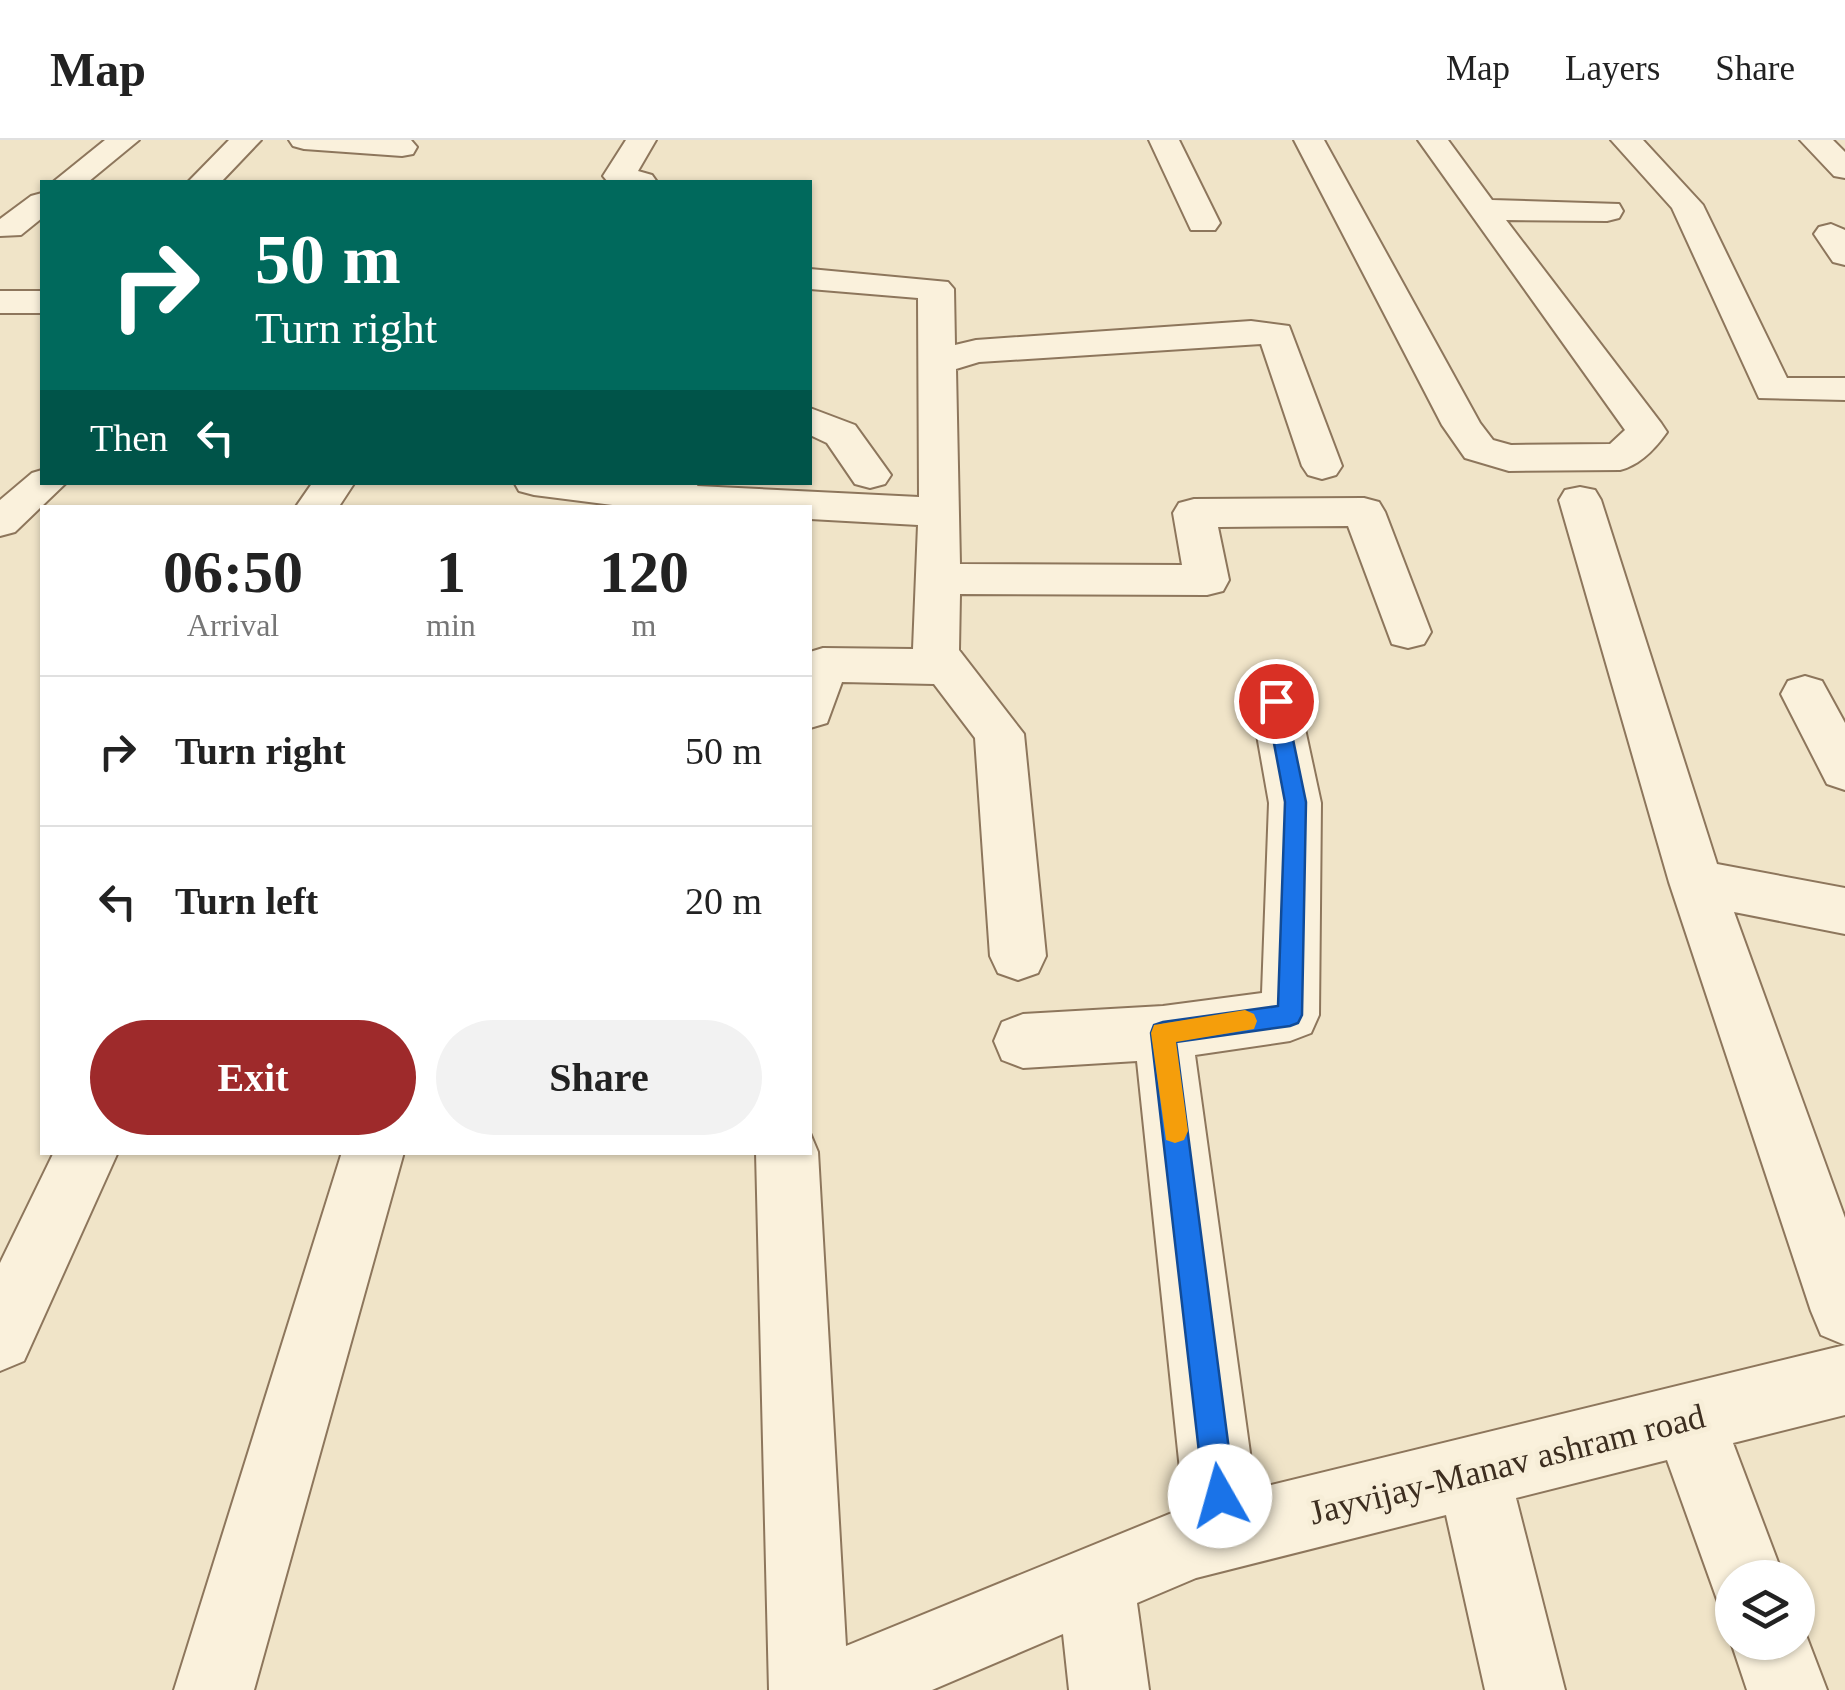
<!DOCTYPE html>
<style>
:root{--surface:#fff;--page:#f2f2f2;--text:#222;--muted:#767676;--line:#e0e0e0;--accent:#9e2a2b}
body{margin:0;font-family:"Times New Roman",serif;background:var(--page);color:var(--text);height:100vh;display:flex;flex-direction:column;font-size:38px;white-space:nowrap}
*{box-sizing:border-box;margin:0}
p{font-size:32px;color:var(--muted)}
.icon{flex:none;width:55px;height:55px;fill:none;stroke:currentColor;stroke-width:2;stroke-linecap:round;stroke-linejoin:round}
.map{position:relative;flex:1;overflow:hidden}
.details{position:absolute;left:40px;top:365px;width:772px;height:650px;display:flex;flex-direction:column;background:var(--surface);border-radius:0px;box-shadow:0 2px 8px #0004}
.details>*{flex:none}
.banner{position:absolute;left:40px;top:40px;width:772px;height:305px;border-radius:0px;box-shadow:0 2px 8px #0004;background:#00695c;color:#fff;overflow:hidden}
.buttons{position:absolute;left:1715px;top:1420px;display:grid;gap:20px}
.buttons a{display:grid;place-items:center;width:100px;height:100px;border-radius:50%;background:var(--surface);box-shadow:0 2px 8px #0004;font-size:50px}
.pin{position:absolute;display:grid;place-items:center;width:85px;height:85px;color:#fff;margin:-42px;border:5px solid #fff;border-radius:50%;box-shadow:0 2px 10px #0007}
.me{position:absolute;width:110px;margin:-55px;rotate:353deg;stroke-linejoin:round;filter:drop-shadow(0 0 8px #0008)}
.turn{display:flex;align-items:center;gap:35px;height:210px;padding:0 50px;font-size:45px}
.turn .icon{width:130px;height:130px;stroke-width:2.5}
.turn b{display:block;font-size:70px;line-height:85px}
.then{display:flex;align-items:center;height:95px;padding:0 50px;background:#0003;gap:20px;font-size:38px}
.eta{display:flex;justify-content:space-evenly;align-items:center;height:170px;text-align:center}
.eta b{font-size:60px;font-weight:700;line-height:70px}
.cta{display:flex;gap:20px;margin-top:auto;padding:20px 50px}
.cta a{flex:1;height:115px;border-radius:60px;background:var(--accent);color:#fff;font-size:40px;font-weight:700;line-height:115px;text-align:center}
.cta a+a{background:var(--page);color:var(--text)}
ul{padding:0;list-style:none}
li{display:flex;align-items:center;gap:30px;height:150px;padding:0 50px;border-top:2px solid var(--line)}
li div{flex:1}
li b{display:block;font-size:38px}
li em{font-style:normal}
header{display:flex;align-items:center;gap:60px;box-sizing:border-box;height:140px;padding:0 50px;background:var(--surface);border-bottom:2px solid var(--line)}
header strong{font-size:48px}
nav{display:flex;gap:55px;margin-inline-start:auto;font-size:35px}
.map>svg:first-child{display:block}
</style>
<header>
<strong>Map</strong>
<nav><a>Map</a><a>Layers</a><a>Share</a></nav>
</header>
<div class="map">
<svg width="1845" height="1550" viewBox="0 0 1845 1550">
<rect width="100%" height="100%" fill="#f0e4c8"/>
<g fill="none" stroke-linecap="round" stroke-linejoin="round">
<defs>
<path id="minor" d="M105 0H139L88 42H53Z
M229 0H261L221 42H188Z
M289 0H411L417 7 413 14 402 16 304 9 293 6Z
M626 0H656L638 31 652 35 657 42H608L603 36Z
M1149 0H1179L1220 83 1215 90H1191Z
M1294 0H1324L1480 283 1493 300 1511 305 1610 304 1625 290 1418 0H1448L1492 60 1619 64 1623 71 1619 78 1607 81 1506 80 1661 283 1667 292C1655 309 1640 325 1620 330L1509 331 1465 318 1442 285Z
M1611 0H1643L1703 65 1787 238H1845V260L1759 258 1672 68Z
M1800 0H1833L1845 12V38L1834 36Z
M42 53V78L21 95 0 96V79L31 56Z
M1831 84 1845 90V125L1833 122 1814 94 1819 87Z
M810 129 948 142 954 149 955 205 976 200 1251 181 1289 186 1342 326 1336 335 1322 339 1308 335 1302 326 1261 204 979 222 956 229 960 424 1182 425 1173 373 1179 363 1194 359 1364 358 1379 362 1385 372 1431 492 1424 504 1408 508 1392 504 1348 386 1218 387 1229 440 1223 451 1207 455 960 454 959 510 1024 594 1046 816 1038 833 1018 840 998 833 990 816 975 598 934 544 842 542 827 583 810 588V512L823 508 913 509 918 385 810 379V368H636L534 355 519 351 514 342H699L697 346 919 357 918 158 810 149Z
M0 151H42V173H0Z
M810 268 855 285 891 335 885 344 870 348 855 344 827 303 810 295Z
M42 330V342H67L15 392 0 396V360L32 333Z
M313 342H355L338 368H295Z
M1580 347 1595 350 1601 360 1717 724 1845 748V794L1734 772 1845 1078V1205L1821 1195 1811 1171 1669 742 1559 360 1565 350Z
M1805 536 1822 541 1845 583V650L1827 644 1781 554 1788 541Z
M1275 543 1292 548 1299 561 1321 663 1319 875 1311 893 1290 901 1195 915 1255 1349 1845 1205V1275L1733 1303 1784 1438H1732V1470L1719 1465 1667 1320 1516 1358 1565 1550H1485L1446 1375 1196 1438 1137 1463 1149 1550H1069L1063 1494 932 1550H769L756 1012H810V993L818 1012 846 1506 1184 1368 1137 921 1023 928 1002 920 994 901 1002 882 1023 874 1163 866 1262 853 1269 663 1251 561 1258 548Z
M54 1012H118L24 1221 0 1231V1123Z
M342 1012H404L254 1550H174Z
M1798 1474 1827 1550H1747L1731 1502 1732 1498V1502H1798Z"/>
</defs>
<!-- minor casing -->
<use href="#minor" stroke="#8d765c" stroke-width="4"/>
<!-- minor -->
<use href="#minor" fill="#faf1dc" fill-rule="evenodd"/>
</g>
<!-- route -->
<path fill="#1a73e8" stroke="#114b97" stroke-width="2.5" d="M1276 554 1285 561 1306 662 1302 875 1298 883 1290 886 1176 902 1235 1356 1230 1366 1220 1371 1209 1366 1204 1356 1151 893 1154 885 1163 882 1278 866 1285 662 1266 561Z"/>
<!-- slow -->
<path fill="#f59e0b" d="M1245 870 1254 874 1257 881 1254 889 1176 902 1188 991 1184 1000 1175 1003 1166 1000 1151 893 1154 885Z"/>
<g text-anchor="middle" stroke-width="10" stroke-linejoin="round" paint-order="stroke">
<!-- near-street labels -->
<g font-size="35" fill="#3d2e20" stroke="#f7eed8">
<text transform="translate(1507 1324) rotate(-14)" y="12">Jayvijay-Manav ashram road</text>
</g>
</g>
</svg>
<div class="buttons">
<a><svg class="icon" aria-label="layers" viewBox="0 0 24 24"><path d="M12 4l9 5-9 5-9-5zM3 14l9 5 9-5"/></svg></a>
</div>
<div class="pin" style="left:1276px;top:561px;background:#d93025"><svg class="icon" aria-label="arrive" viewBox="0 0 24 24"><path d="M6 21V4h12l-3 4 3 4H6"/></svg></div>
<svg class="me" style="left:1220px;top:1356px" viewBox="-20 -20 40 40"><circle r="19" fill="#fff"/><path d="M0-13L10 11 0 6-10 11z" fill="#1a73e8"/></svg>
<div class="banner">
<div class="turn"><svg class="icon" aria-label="right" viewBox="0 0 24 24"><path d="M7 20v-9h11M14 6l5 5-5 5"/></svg><div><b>50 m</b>Turn right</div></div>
<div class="then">Then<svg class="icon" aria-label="left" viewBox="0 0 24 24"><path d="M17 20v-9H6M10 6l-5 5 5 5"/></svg></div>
</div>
<section class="details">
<div class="eta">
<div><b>06:50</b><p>Arrival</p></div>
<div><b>1</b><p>min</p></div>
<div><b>120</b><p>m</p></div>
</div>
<ul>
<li><svg class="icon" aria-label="right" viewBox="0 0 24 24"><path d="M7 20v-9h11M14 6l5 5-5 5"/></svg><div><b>Turn right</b></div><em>50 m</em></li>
<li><svg class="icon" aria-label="left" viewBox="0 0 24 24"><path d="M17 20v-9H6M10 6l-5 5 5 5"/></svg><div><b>Turn left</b></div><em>20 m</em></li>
</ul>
<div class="cta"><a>Exit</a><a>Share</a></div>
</section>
</div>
